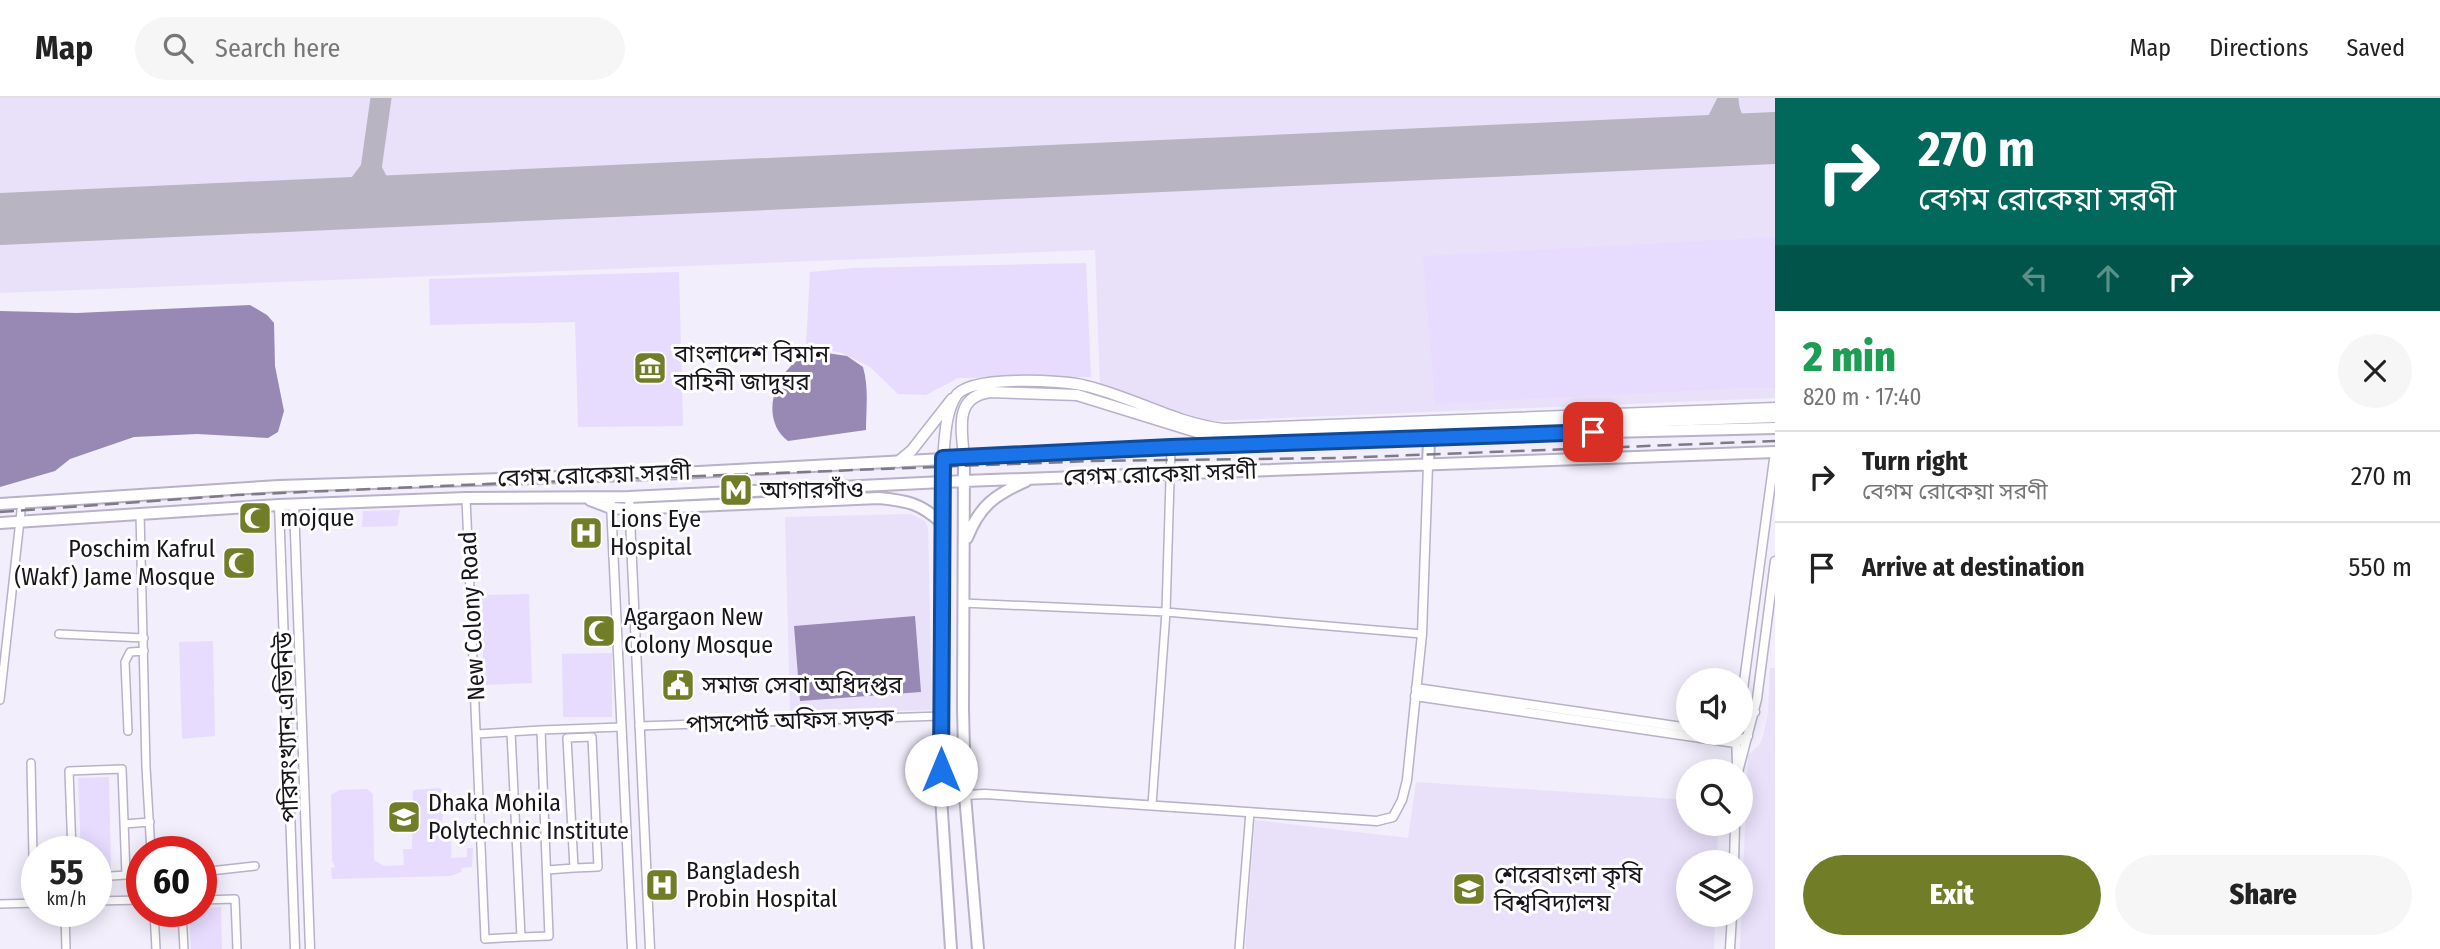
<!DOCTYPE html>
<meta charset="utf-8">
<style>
:root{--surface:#fff;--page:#f6f6f6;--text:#222;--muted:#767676;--line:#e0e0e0;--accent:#727d28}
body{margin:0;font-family:"Fira Sans Condensed","Noto Sans Bengali",sans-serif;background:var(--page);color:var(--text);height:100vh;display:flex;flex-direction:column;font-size:26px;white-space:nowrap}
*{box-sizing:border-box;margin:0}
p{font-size:23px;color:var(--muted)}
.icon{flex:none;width:38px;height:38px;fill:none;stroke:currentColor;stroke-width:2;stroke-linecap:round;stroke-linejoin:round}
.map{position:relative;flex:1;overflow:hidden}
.sheet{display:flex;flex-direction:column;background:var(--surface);width:665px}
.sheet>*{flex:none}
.top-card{background:#00695c;color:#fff;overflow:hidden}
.fabs{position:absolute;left:1676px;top:570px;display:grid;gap:14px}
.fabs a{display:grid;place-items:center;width:77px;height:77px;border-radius:50%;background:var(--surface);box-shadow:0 4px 18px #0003;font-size:35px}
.speed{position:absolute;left:21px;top:738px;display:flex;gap:14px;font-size:35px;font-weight:700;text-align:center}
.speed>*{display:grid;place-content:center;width:91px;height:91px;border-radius:50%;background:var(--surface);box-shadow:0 4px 18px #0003;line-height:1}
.speed small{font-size:18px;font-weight:400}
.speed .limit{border:10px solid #d22;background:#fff;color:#111}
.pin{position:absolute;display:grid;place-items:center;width:60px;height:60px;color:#fff;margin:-30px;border-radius:14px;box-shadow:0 4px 10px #0006}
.me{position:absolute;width:77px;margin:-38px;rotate:0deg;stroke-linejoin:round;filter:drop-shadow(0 0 5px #0008)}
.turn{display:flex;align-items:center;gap:24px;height:147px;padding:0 28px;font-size:32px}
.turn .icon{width:91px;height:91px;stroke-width:2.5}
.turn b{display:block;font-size:49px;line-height:60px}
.lanes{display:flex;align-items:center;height:66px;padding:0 28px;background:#0003;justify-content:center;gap:35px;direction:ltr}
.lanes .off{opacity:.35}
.round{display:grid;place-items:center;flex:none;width:74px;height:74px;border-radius:37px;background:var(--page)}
.summary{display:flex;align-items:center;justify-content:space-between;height:119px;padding:0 28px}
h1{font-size:42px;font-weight:800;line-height:52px;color:#1e9e55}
.action{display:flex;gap:14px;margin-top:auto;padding:14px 28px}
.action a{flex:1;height:80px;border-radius:42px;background:var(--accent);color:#fff;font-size:28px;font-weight:800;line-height:80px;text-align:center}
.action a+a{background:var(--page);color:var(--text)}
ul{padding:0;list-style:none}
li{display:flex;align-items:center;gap:21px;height:91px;padding:0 28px;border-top:2px solid var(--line)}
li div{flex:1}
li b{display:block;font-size:26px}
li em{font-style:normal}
header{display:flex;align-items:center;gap:42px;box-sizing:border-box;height:98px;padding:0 35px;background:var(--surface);border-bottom:2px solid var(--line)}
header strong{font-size:33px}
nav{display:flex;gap:38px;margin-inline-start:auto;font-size:24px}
.search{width:490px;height:63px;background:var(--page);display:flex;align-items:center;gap:18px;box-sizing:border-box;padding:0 24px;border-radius:38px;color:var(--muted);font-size:26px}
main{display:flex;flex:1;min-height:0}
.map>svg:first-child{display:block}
</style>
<header>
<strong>Map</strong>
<div class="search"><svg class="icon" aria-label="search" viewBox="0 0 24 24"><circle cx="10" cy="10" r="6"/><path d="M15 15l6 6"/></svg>Search here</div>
<nav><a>Map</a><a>Directions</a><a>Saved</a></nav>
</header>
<main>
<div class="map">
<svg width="1775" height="851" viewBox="0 0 1775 851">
<rect width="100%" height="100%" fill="#f2eefc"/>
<!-- built -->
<path fill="#e9e1fa" d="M0 0H1775V300L1208 323 1100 286 1095 152 0 195Z
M911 416 925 423 928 430 932 612 790 616 785 419Z
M1770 570H1775V851H1740L1748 657 1760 646 1763 638 1768 615Z
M1416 684 1689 702V726H1718L1717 765H1689V817H1715L1714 851H1245L1255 722 1408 740Z"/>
<!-- green -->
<path fill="#e7dcfe" d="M1775 139V290H1746L1435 306 1423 158Z
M1086 165 1091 279 958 280 926 297 898 296 870 269 842 255 806 247 810 174 853 170Z
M679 174 683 328 578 329 575 224 430 227 429 181Z
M400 412 397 428 362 429 363 413Z
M351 413 349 427 310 428V414Z
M529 496 532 585 484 587 481 497Z
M213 543 215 638 182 641 179 544Z
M612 555V619H563L562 556Z
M109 679 111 774H96V754H81L78 680Z
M367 691 373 696 374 762 384 768 404 767 403 751H412L413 692 440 690 443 694 442 732 439 736 451 735V760L467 759V750H473L472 769 462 770 461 774 451 778 332 781 331 770 335 769 332 762 331 697 339 692Z
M221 809 222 851H191L189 814H201V810Z"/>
<!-- water -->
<path fill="#9789b3" d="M250 207 267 217 274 225 275 268 284 313 278 334 268 340 197 336 134 339 70 361 55 373 0 389V213L77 215Z
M813 253 847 258 863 269C869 289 866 312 866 332L788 343C764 325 770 289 790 269 796 262 806 258 813 253Z
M915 518 921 594 800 603 794 528Z"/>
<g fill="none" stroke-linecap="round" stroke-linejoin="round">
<!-- taxiway -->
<path stroke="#b8b4c1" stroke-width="21" d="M381 0 371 71 381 90 400 103
M1728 0C1728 18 1738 35 1756 41
M1694 44 1716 26 1727 4
M334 106 359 87 371 71"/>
<!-- runway -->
<path stroke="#b8b4c1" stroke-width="52" d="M0 121 1775 40"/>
<defs>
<path id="minor" d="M466 400 485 841 521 839 511 634 521 839 549 838 541 632 621 629
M140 415 146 669 151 754
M963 505 1166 514 1422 536
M59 536 144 540
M0 602 22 404
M639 628 941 618
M128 633 125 564 130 554 144 553
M477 636 541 632
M31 665 34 805
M1152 707 1166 514 1171 349
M124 726 150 724
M72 754 69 673 122 671 126 777 96 779
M547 772 574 770 567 640 592 639 598 769 574 770
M201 774 255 768
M201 802 235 801 237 851
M96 803 142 802
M0 806 37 805
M65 814 66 851
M154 814 156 851
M182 814 184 851
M1239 851 1250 714"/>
<path id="tertiary" d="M629 399 650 851
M611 406 632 851
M279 407 295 851
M294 407 310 851
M1416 590 1689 630
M1415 598 1735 645 1748 638
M1741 606 1775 354
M1741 612 1755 614
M1723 635 1740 640
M1736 635 1737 667
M1738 674 1757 601 1775 463
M965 697 985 696 1377 723 1393 719 1402 702 1407 682 1422 536 1428 367
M1734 765 1735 726
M1730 851 1732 817"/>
<path id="secondary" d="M964 360C962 332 953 298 991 294L1077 297 1213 339 1775 319
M943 361C945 341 945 315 956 298 968 277 1063 282 1086 288 1133 299 1176 326 1224 331L1775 310
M898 364 912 352 952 301"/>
<path id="primary" d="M964 360 963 611 965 697 978 851
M943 361 941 699 951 851
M1428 367 1429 341
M590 402 611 410 629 411 879 400C908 403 920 405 942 425
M0 406 279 388 661 376 1171 349 1567 335 1775 330
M0 425 279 407 466 400 629 399 964 383 1775 354
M967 440C980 407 995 397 1026 383"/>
</defs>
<!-- minor casing -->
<use href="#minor" stroke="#b8b1c8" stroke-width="10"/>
<!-- tertiary casing -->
<use href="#tertiary" stroke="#b8b1c8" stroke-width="11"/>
<!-- secondary casing -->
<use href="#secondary" stroke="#b8b1c8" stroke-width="13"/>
<!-- primary casing -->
<use href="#primary" stroke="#b8b1c8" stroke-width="14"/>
<!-- minor -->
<use href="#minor" stroke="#fff" stroke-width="7"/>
<!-- tertiary -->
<use href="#tertiary" stroke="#fff" stroke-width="8"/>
<!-- secondary -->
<use href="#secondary" stroke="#fff" stroke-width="10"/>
<!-- primary -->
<use href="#primary" stroke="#fff" stroke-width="10"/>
<!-- rail -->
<path stroke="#7e7b86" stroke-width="2.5" stroke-dasharray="14 7" stroke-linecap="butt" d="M0 414 236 397 486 386 1093 363 1338 360 1775 343"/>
</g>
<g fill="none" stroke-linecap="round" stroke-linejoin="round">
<defs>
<path id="route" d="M941 672 943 360 1171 349 1593 334"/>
</defs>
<!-- route casing -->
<use href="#route" stroke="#114b97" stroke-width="18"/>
<!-- route -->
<use href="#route" stroke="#1a73e8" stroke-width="12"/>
</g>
<!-- icons -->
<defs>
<symbol id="museum-square" viewBox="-11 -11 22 22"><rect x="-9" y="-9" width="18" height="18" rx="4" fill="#727d28" stroke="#fff"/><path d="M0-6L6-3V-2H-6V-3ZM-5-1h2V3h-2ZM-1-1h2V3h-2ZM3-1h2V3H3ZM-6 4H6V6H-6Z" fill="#fff"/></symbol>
<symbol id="metro-square" viewBox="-11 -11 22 22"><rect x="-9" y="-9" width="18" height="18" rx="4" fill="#727d28" stroke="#fff"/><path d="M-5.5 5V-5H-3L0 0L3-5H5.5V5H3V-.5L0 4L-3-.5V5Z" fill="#fff"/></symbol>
<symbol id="mosque-square" viewBox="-11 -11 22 22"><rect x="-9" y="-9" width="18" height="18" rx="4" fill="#727d28" stroke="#fff"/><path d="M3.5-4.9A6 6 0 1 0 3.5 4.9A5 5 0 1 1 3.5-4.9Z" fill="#fff"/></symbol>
<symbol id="hospital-square" viewBox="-11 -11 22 22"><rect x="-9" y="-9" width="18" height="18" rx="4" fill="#727d28" stroke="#fff"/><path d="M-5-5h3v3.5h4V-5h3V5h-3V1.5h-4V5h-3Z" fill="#fff"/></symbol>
<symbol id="civic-square" viewBox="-11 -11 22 22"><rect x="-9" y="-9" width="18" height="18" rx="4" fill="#727d28" stroke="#fff"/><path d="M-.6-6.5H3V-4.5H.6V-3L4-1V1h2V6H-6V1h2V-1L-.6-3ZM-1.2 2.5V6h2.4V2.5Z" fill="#fff"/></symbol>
<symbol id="university-square" viewBox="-11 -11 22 22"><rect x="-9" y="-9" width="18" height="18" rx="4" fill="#727d28" stroke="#fff"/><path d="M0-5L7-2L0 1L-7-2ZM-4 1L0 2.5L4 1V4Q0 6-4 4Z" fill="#fff"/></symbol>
</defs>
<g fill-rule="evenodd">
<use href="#museum-square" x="631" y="251" width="38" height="38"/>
<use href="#metro-square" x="717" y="373" width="38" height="38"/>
<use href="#mosque-square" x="236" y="401" width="38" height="38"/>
<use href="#hospital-square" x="567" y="416" width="38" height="38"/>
<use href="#mosque-square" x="220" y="446" width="38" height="38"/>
<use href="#mosque-square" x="580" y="514" width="38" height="38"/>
<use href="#civic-square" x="659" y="568" width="38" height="38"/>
<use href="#university-square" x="385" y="700" width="38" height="38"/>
<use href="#hospital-square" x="643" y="768" width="38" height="38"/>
<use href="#university-square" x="1450" y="772" width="38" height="38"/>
</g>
<g text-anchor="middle" stroke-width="6" stroke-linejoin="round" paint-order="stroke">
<!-- poi labels -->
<g font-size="24" fill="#18151d" stroke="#fff" text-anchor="start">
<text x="674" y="264">বাংলাদেশ বিমান<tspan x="674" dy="28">বাহিনী জাদুঘর</tspan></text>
<text x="760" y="400">আগারগাঁও</text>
<text x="280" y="428">mojque</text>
<text x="610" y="429">Lions Eye<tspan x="610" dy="28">Hospital</tspan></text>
<text x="215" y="459" text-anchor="end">Poschim Kafrul<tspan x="215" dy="28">(Wakf) Jame Mosque</tspan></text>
<text x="624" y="527">Agargaon New<tspan x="624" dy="28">Colony Mosque</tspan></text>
<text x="702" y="595">সমাজ সেবা অধিদপ্তর</text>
<text x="428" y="713">Dhaka Mohila<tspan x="428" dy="28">Polytechnic Institute</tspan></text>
<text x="686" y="781">Bangladesh<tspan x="686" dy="28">Probin Hospital</tspan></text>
<text x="1494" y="785">শেরেবাংলা কৃষি<tspan x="1494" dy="28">বিশ্ববিদ্যালয়</tspan></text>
</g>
<!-- street labels -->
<g font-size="24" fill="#18151d" stroke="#fff">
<text transform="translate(1160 376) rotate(-2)" y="8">বেগম রোকেয়া সরণী</text>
<text transform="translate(594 377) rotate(-2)" y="8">বেগম রোকেয়া সরণী</text>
<text transform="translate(472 518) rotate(-93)" y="8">New Colony Road</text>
<text transform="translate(790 623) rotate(-2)" y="8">পাসপোর্ট অফিস সড়ক</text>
<text transform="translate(287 629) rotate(-92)" y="8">পরিসংখ্যান এভিনিউ</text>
</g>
</g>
</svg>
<div class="fabs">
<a><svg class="icon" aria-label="sound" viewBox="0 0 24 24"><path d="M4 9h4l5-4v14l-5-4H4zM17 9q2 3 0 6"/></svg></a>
<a><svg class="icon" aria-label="search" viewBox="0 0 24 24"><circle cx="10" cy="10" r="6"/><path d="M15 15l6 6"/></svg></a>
<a><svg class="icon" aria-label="layers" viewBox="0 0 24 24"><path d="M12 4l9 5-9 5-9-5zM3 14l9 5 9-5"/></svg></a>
</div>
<div class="speed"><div>55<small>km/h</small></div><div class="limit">60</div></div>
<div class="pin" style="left:1593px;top:334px;background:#d93025"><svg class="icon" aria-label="arrive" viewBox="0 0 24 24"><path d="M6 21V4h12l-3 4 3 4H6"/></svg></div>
<svg class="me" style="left:941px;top:672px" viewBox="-20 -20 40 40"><circle r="19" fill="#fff"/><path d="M0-13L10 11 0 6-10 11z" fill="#1a73e8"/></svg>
</div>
<section class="sheet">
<div class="top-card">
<div class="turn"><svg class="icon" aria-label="right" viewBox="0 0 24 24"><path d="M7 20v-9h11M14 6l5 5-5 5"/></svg><div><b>270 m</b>বেগম রোকেয়া সরণী</div></div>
<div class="lanes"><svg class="icon off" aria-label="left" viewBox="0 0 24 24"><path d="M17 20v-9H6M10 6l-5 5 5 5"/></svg><svg class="icon off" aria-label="ahead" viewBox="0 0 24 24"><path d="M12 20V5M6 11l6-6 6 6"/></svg><svg class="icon" aria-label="right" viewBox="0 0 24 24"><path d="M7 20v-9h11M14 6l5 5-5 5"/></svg></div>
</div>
<div class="summary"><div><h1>2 min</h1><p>820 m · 17:40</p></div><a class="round"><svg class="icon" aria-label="close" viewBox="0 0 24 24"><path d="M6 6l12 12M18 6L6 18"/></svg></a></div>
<ul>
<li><svg class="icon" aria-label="right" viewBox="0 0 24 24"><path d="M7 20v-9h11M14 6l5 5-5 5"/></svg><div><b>Turn right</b><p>বেগম রোকেয়া সরণী</p></div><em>270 m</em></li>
<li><svg class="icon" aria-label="arrive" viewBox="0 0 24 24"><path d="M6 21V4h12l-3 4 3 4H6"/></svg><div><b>Arrive at destination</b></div><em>550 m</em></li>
</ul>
<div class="action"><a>Exit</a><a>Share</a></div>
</section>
</main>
